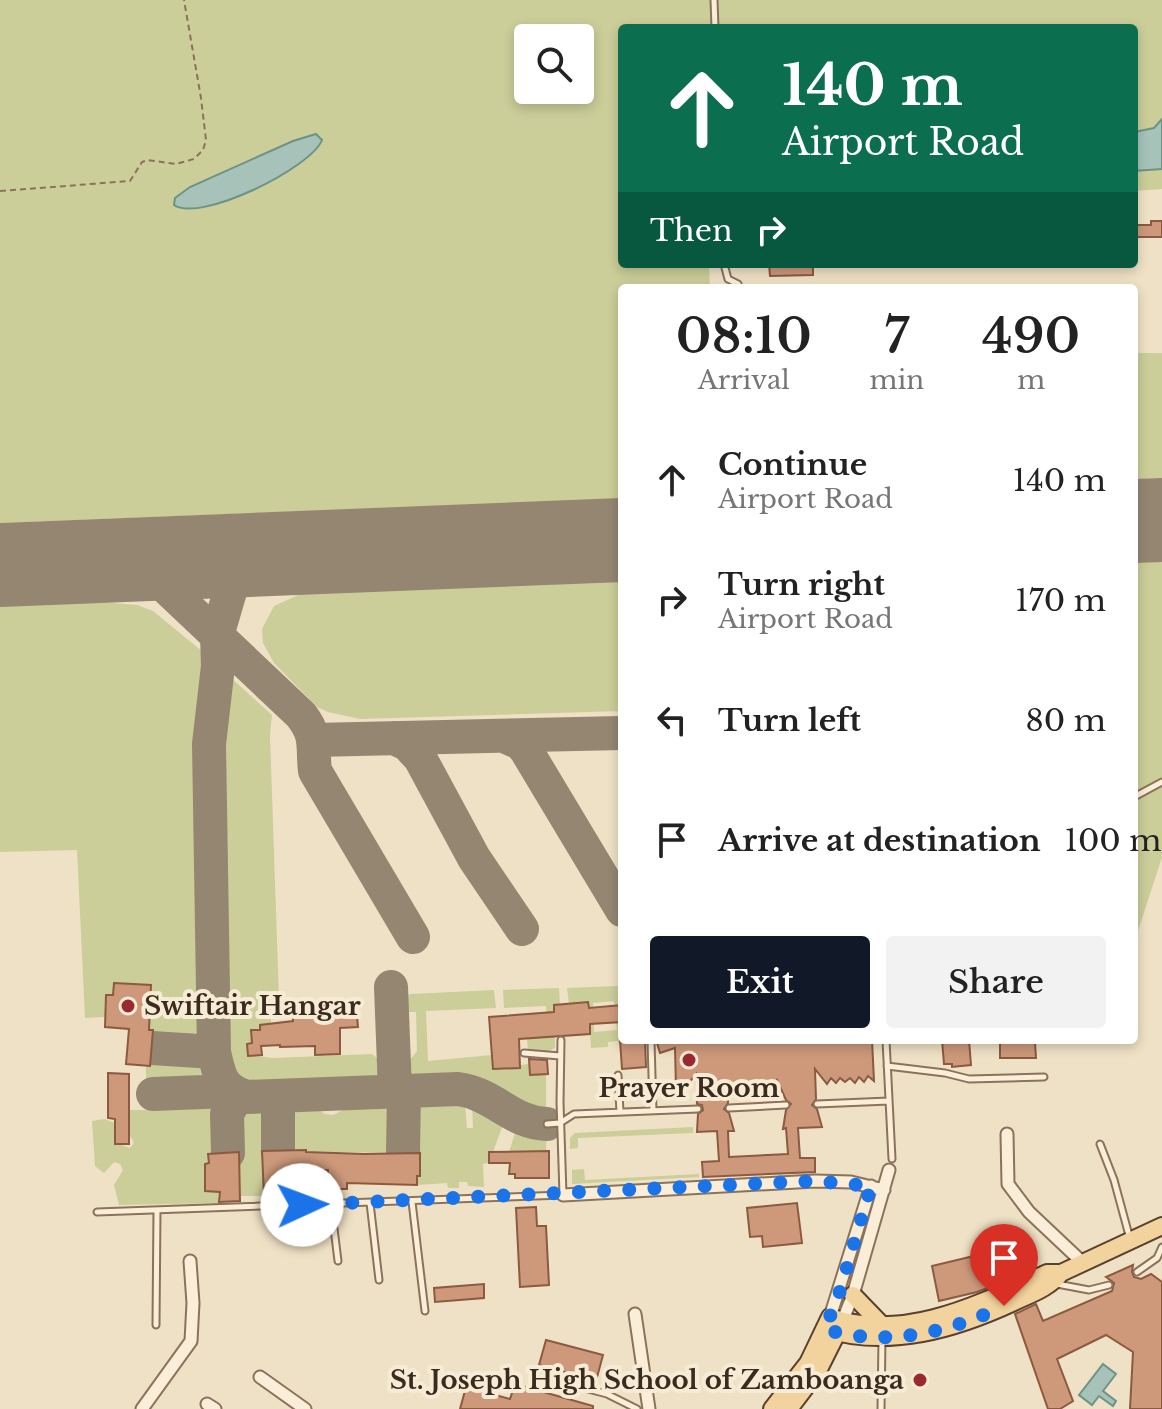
<!DOCTYPE html>
<style>
:root{--surface:#fff;--page:#f2f2f2;--text:#222;--muted:#767676;--accent:#111827}
body{margin:0;font-family:"Libre Baskerville",serif;background:var(--page);color:var(--text);height:100vh;display:flex;flex-direction:column;font-size:30px;white-space:nowrap}
*{box-sizing:border-box;margin:0}
p{font-size:26px;color:var(--muted)}
.icon{flex:none;width:44px;height:44px;fill:none;stroke:currentColor;stroke-width:2;stroke-linecap:round;stroke-linejoin:round}
.map{position:relative;flex:1;overflow:hidden}
.sheet{position:absolute;left:618px;top:284px;width:520px;height:760px;display:flex;flex-direction:column;background:var(--surface);border-radius:8px;box-shadow:0 4px 12px #0003}
.sheet>*{flex:none}
.hud{position:absolute;left:618px;top:24px;width:520px;height:244px;border-radius:8px;box-shadow:0 4px 12px #0003;background:#0b6e4f;color:#fff;overflow:hidden}
.buttons{position:absolute;left:514px;top:24px;display:grid;gap:16px}
.buttons a{display:grid;place-items:center;width:80px;height:80px;border-radius:8px;background:var(--surface);box-shadow:0 4px 12px #0003;font-size:40px}
.pin{position:absolute;display:grid;place-items:center;width:68px;height:68px;color:#fff;margin:-82px -34px;border-radius:50% 50% 50% 0;rotate:-45deg;box-shadow:0 0 8px #0007}
.pin .icon{rotate:45deg}
.me{position:absolute;width:88px;margin:-44px;rotate:88deg;stroke-linejoin:round;filter:drop-shadow(0 0 6px #0008)}
.turn{display:flex;align-items:center;gap:28px;height:168px;padding:0 32px;font-size:36px}
.turn .icon{width:104px;height:104px;stroke-width:2.5}
.turn b{display:block;font-size:56px;line-height:68px}
.then{display:flex;align-items:center;height:76px;padding:0 32px;background:#0003;gap:16px;font-size:30px}
.eta{display:flex;justify-content:space-evenly;align-items:center;height:136px;text-align:center}
.eta b{font-size:48px;font-weight:600;line-height:56px}
.action{display:flex;gap:16px;margin-top:auto;padding:16px 32px}
.action a{flex:1;height:92px;border-radius:8px;background:var(--accent);color:#fff;font-size:32px;font-weight:600;line-height:92px;text-align:center}
.action a+a{background:var(--page);color:var(--text)}
ul{padding:0;list-style:none}
li{display:flex;align-items:center;gap:24px;height:120px;padding:0 32px}
li div{flex:1}
li b{display:block;font-size:30px}
li em{font-style:normal}
.map>svg:first-child{display:block}
</style>
<div class="map">
<svg width="1162" height="1409" viewBox="0 0 1162 1409">
<rect width="100%" height="100%" fill="#efe1c5"/>
<!-- green -->
<path fill="#cbce99" fill-rule="evenodd" d="M0 0H1162V189L1134 191V28H622V264H709L710 285 723 288H622V499L0 523ZM528 38H580V90H528Z
M1134 353H1162V478L1134 479Z
M1162 558V857L1138 931 1134 933V559Z
M622 580V711L360 719 328 712 317 707 274 663 263 643 262 629 274 606 303 593Z
M101 602 137 605 153 611 203 652 209 669 210 684 204 750 207 1032C199 1050 169 1041 152 1040L153 1031 149 1030 151 985 114 983 113 995 106 996 105 1017 85 1018 77 850 0 852V606Z
M226 677H230L272 715 270 735 279 999 271 1000V1024L252 1031V1043L247 1044 248 1055 273 1058 372 1054 388 1067 389 1076 382 1084 247 1089 233 1080 224 1064 216 751 217 717Z
M617 986 622 987V1001H618L620 1044 617 1041 608 1042V1047L591 1048 588 1003 569 1004 567 988ZM614 1001 617 1030 594 1032 593 1003Z
M559 988 560 1004 554 1005 555 1048 549 1051H528L527 1038 548 1036 546 1006 504 1008 503 990Z
M494 990 496 1008 426 1011 428 1061 492 1055 493 1069 520 1068V1065L529 1064 530 1075 546 1074V1117C515 1119 502 1092 474 1084 453 1078 414 1091 401 1076L399 1062H408L417 1051 416 1012H398V1001L410 994Z
M151 1053 200 1058 219 1087 153 1090V1079H146V1066L150 1065Z
M224 1096 227 1100 222 1112 224 1153 208 1154 209 1163 205 1164V1191L220 1192 219 1203 119 1205 114 1185 123 1170 120 1164 114 1162 104 1173 95 1166 92 1121 104 1119 115 1123V1143L130 1148 134 1143 126 1129 129 1110H152L153 1099Z
M458 1097 465 1105 467 1128H473L472 1104 476 1099 485 1102 504 1117V1122L493 1152H489V1163L483 1164 484 1187 468 1186 467 1182H459V1188H448L447 1183 417 1185 420 1153H407L409 1110C421 1095 440 1098 458 1097Z
M390 1099 399 1107 400 1153 284 1151 283 1111 289 1105 310 1104 325 1114 333 1115 363 1100Z
M265 1104 272 1111 273 1151 262 1152 264 1196H240L239 1153 233 1152 231 1119 238 1107Z
M521 1126 528 1129 547 1130 546 1151 509 1152 516 1130Z
M693 1127V1133L578 1138V1148L570 1149V1138L575 1133Z
M584 1169 585 1180 699 1174V1177L572 1184V1170Z"/>
<!-- water -->
<path fill="#a7c3b9" stroke="#6d9287" stroke-width="2" d="M1162 119V169L1134 171V132L1154 128Z
M316 134 322 140C311 168 200 223 174 205L175 198 190 187 293 141Z
M1103 1364 1116 1374 1103 1391 1116 1401 1113 1406 1099 1396 1092 1405 1079 1395Z"/>
<g fill="none" stroke-linecap="round" stroke-linejoin="round">
<!-- taxiway -->
<path stroke="#958672" stroke-width="34" d="M261 554 246 564 238 575 231 588 217 636 218 666 209 744 214 1052C220 1078 221 1088 246 1097L458 1089C495 1094 511 1123 547 1124
M131 560 156 578 301 715C318 737 312 746 315 771L413 937
M504 736 520 743 526 750 622 910
M394 738 407 744 420 758 474 858 522 929
M314 740 622 733
M391 987 395 1091
M152 1048 214 1052
M153 1094 229 1091
M278 1096V1151
M228 1153 227 1114 238 1094
M403 1153 404 1090"/>
<!-- runway -->
<path stroke="#958672" stroke-width="84" d="M1134 521 1162 520
M0 565 622 540"/>
</g>
<!-- building -->
<path fill="#ce997b" stroke="#8b5a40" stroke-width="2" fill-rule="evenodd" d="M1151 221H1162V237H1134V225H1151Z
M769 264H813V275L770 276Z
M114 983 151 985 149 1030H153L150 1066 126 1064 129 1029 105 1027 106 995H113Z
M588 1002 589 1008 622 1005V1022L590 1024V1034L519 1039 520 1068 493 1069 489 1017 554 1012V1005Z
M318 1004H356L358 1027 340 1028V1054L315 1055V1046L280 1047V1045L261 1046 262 1055 248 1056 247 1044 252 1043 251 1030H260V1025L293 1021 292 1005Z
M620 1040H645L646 1067 622 1069Z
M656 1040H872L874 1081 868 1076 864 1082 859 1077 855 1083 850 1078 845 1082 840 1078 836 1083 831 1078 827 1084 815 1069 816 1099 812 1105 817 1109 822 1127 798 1128 800 1158H815V1172L703 1177 702 1162 719 1161 717 1131 697 1132 698 1114 703 1110 702 1105 697 1104 696 1074 684 1089 681 1084 676 1089 675 1048 660 1053ZM769 1080 773 1085 777 1080 786 1100 791 1104 786 1110 783 1129 786 1128 788 1154 729 1157 728 1131H734L729 1113 724 1109 728 1103V1096L743 1082 747 1086 751 1081 755 1086 759 1081 763 1086Z
M942 1040H969L971 1065 952 1067V1064H944Z
M1035 1042 1036 1058H1000V1043Z
M529 1059 547 1060 548 1074 530 1075Z
M108 1073 129 1074V1144H115V1119L108 1118Z
M306 1150V1152L364 1154 420 1153V1176H417V1185L347 1183V1189H327L328 1170H306L307 1195 264 1196 262 1151Z
M549 1151V1178H515V1174H509L510 1163H489V1152Z
M239 1152 240 1201 219 1202 220 1192 205 1191V1164L209 1163 208 1154Z
M797 1203 802 1243 763 1247 762 1236 750 1237 747 1208Z
M536 1207 537 1226H546L549 1285 520 1287 516 1208Z
M1007 1242 1016 1270 988 1279 990 1287 977 1292 939 1301 932 1266 982 1254 980 1249Z
M1133 1265 1132 1272 1134 1277 1141 1279 1151 1274 1162 1282V1409H1130L1133 1352 1106 1335 1057 1359 1073 1401 1060 1409H1048L1015 1314 1036 1304 1043 1321 1112 1291 1114 1283 1106 1277Z
M484 1284V1298L435 1302 434 1288Z
M546 1340 603 1355 596 1381 539 1365Z
M515 1384 593 1406V1409H460L466 1387 510 1399Z"/>
<g fill="none" stroke-linecap="round" stroke-linejoin="round">
<defs>
<path id="service" d="M714 0 715 28
M724 264 728 279 738 284
M1134 797 1162 782
M886 1040 892 1159
M651 1041 653 1111
M524 1053 560 1056
M887 1066 945 1073 969 1079 1044 1077
M618 1075 620 1112
M817 1104 889 1101
M729 1108 786 1105
M547 1124 560 1123 574 1114 698 1109
M1100 1144 1114 1180 1130 1239
M412 1202 425 1311
M370 1203 379 1280
M331 1204 338 1261
M97 1212 563 1195 560 1102 561 1040
M1137 1272 1157 1258 1162 1247
M1057 1284 1089 1290 1109 1285
M156 1325 157 1210
M539 1376 607 1394 637 1409
M881 1409 882 1338"/>
<path id="minor" d="M1007 1134 1008 1184 1029 1212 1082 1262
M563 1195 815 1181 851 1182 884 1190
M635 1314 649 1409
M830 1317 871 1186
M842 1322 853 1295 889 1170
M260 1377 305 1409
M207 1404 215 1409
M142 1409 191 1341 193 1303 190 1261"/>
<path id="primary" d="M853 1295 881 1324
M825 1329C889 1349 956 1329 1014 1302 1031 1294 1049 1288 1061 1273
M772 1409 808 1363 830 1317C905 1343 981 1303 1047 1273H1061L1162 1226
M789 1409 818 1371 842 1323"/>
</defs>
<!-- service casing -->
<use href="#service" stroke="#8b725b" stroke-width="9"/>
<!-- minor casing -->
<use href="#minor" stroke="#8b725b" stroke-width="15"/>
<!-- primary casing -->
<use href="#primary" stroke="#59402f" stroke-width="20"/>
<!-- path -->
<path stroke="#8b725b" stroke-width="2" stroke-dasharray="6 4" stroke-linecap="butt" d="M0 191 130 181 142 162 147 160 176 164 194 159 203 150 206 140 201 98 184 0"/>
<!-- service -->
<use href="#service" stroke="#faeed9" stroke-width="5"/>
<!-- minor -->
<use href="#minor" stroke="#faeed9" stroke-width="11"/>
<!-- primary -->
<use href="#primary" stroke="#f3d39d" stroke-width="16"/>
</g>
<g fill="none" stroke-linecap="round" stroke-linejoin="round">
<!-- route -->
<path stroke="#1a73e8" stroke-width="14" stroke-dasharray="0 25.2" d="M302 1205 815 1181 871 1186 840 1291 825 1329C884 1348 950 1332 1004 1306"/>
</g>
<!-- markers -->
<g fill="#9b2930" stroke="#f6ebd5" stroke-width="3">
<circle cx="128" cy="1006" r="8"/>
<circle cx="689" cy="1060" r="8"/>
<circle cx="920" cy="1380" r="8"/>
</g>
<g text-anchor="middle" stroke-width="8" stroke-linejoin="round" paint-order="stroke">
<!-- poi labels -->
<g font-size="26" font-weight="bold" fill="#3b2b1f" stroke="#f6ebd5" text-anchor="start">
<text x="144" y="1015">Swiftair Hangar</text>
<text x="689" y="1097" text-anchor="middle">Prayer Room</text>
<text x="904" y="1389" text-anchor="end">St. Joseph High School of Zamboanga</text>
</g>
</g>
</svg>
<div class="buttons">
<a><svg class="icon" aria-label="search" viewBox="0 0 24 24"><circle cx="10" cy="10" r="6"/><path d="M15 15l6 6"/></svg></a>
</div>
<div class="pin" style="left:1004px;top:1306px;background:#d93025"><svg class="icon" aria-label="arrive" viewBox="0 0 24 24"><path d="M6 21V4h12l-3 4 3 4H6"/></svg></div>
<svg class="me" style="left:302px;top:1205px" viewBox="-20 -20 40 40"><circle r="19" fill="#fff"/><path d="M0-13L10 11 0 6-10 11z" fill="#1a73e8"/></svg>
<div class="hud">
<div class="turn"><svg class="icon" aria-label="ahead" viewBox="0 0 24 24"><path d="M12 20V5M6 11l6-6 6 6"/></svg><div><b>140 m</b>Airport Road</div></div>
<div class="then">Then<svg class="icon" aria-label="right" viewBox="0 0 24 24"><path d="M7 20v-9h11M14 6l5 5-5 5"/></svg></div>
</div>
<section class="sheet">
<div class="eta">
<div><b>08:10</b><p>Arrival</p></div>
<div><b>7</b><p>min</p></div>
<div><b>490</b><p>m</p></div>
</div>
<ul>
<li><svg class="icon" aria-label="ahead" viewBox="0 0 24 24"><path d="M12 20V5M6 11l6-6 6 6"/></svg><div><b>Continue</b><p>Airport Road</p></div><em>140 m</em></li>
<li><svg class="icon" aria-label="right" viewBox="0 0 24 24"><path d="M7 20v-9h11M14 6l5 5-5 5"/></svg><div><b>Turn right</b><p>Airport Road</p></div><em>170 m</em></li>
<li><svg class="icon" aria-label="left" viewBox="0 0 24 24"><path d="M17 20v-9H6M10 6l-5 5 5 5"/></svg><div><b>Turn left</b></div><em>80 m</em></li>
<li><svg class="icon" aria-label="arrive" viewBox="0 0 24 24"><path d="M6 21V4h12l-3 4 3 4H6"/></svg><div><b>Arrive at destination</b></div><em>100 m</em></li>
</ul>
<div class="action"><a>Exit</a><a>Share</a></div>
</section>
</div>
